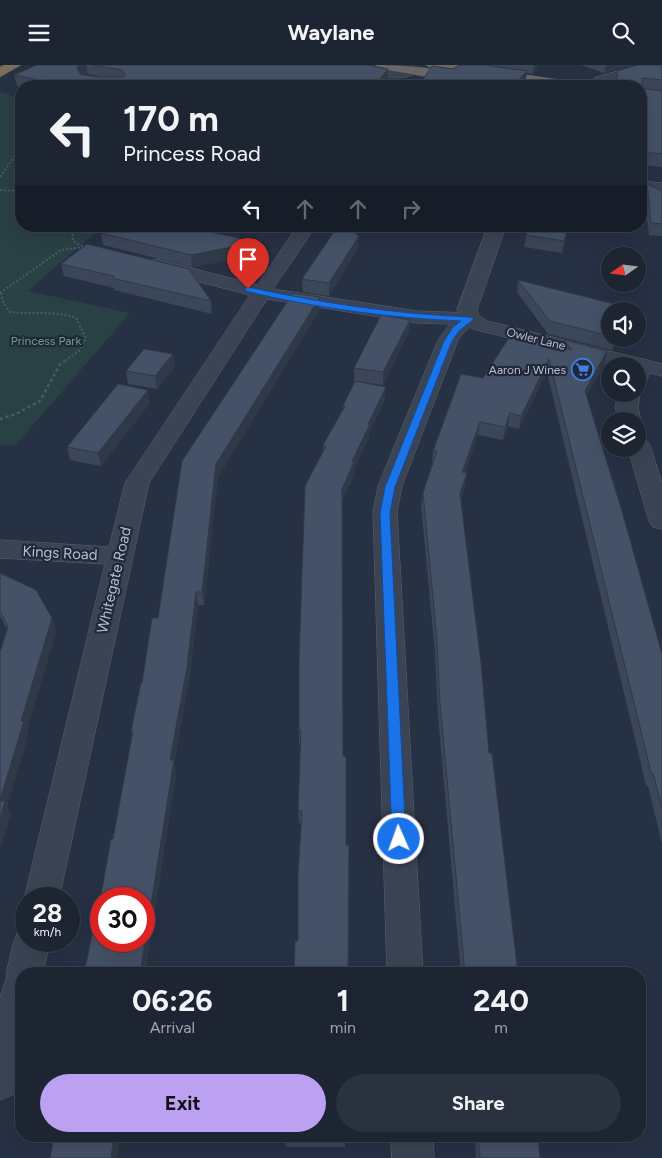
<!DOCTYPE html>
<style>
:root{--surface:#1d2533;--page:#2a313f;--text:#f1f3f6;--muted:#a0a5ac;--line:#3b424e;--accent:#bca0f2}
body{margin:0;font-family:Figtree,sans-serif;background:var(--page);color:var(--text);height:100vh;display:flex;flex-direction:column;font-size:19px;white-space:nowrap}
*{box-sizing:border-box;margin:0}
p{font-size:16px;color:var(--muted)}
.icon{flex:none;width:28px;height:28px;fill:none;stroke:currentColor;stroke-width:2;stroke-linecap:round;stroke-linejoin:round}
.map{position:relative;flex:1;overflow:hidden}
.details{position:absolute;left:15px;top:902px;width:631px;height:175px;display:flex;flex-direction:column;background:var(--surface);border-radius:20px;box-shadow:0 5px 20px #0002,0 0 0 1px var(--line)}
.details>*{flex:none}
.banner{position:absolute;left:15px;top:15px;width:632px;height:152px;border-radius:20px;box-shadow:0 5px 20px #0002,0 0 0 1px var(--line);background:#1d2533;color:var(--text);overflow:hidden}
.needle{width:32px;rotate:256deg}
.tools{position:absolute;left:601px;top:182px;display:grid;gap:10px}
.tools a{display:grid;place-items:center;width:45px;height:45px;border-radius:50%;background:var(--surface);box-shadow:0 5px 20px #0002,0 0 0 1px var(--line);font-size:25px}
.speed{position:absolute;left:15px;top:822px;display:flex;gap:10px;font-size:25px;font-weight:700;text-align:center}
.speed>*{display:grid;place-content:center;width:65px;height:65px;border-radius:50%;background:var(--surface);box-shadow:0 5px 20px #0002,0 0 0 1px var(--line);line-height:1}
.speed small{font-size:12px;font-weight:400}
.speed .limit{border:8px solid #d22;background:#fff;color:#111}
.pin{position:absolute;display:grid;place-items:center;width:42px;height:42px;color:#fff;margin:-51px -21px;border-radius:50% 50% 50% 0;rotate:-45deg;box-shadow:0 0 5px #0007}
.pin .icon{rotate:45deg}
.me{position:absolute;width:55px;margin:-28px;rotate:358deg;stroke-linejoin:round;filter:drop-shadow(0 0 4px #0008)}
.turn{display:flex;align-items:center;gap:18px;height:105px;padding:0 25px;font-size:22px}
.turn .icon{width:65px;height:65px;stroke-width:2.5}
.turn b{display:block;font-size:35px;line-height:42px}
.lanes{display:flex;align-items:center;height:48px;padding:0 25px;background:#0003;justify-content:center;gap:25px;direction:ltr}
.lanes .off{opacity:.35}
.eta{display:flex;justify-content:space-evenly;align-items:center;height:85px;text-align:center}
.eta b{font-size:30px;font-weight:700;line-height:35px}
.cta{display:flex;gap:10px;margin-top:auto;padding:10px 25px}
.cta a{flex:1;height:58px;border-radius:30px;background:var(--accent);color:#111;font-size:20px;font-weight:700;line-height:58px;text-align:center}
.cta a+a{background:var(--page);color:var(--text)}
header{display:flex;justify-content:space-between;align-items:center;height:65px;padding:0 25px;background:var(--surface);font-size:22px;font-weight:700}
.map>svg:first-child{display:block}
</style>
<header><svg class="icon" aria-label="menu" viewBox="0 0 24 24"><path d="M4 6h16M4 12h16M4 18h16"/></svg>Waylane<svg class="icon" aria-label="search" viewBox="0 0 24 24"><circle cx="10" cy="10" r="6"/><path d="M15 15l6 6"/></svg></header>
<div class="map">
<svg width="662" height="1093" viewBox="0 0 662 1093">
<rect width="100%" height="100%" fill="#273144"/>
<!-- green -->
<path fill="#294045" d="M0 27 21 34V161H105L90 172 28 226 130 248 15 381 0 380Z"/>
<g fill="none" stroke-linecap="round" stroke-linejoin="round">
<defs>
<path id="minor" d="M335 0C362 0 388 7 413 1L420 5C406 21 360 8 342 4Z
M639 0H660L658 3 604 19 602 21H587L594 13Z
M641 116 662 118V128L641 126Z
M298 161H316L273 224 417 246 470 248 477 250 480 254 463 268 458 275 402 421 397 447 423 909H387L373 447 378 421 438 275 450 259 417 258 267 234 149 418 59 834H26V840L24 834 105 499 0 493V475L109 482 125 418 250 230 149 204 147 200 149 196 156 194 257 220Z
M643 294 650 296 654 300 646 316 638 317V301H632L636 296Z
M638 325 640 329 638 342 641 356 638 361V356H619L615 342 618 329H638Z
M638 373 646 375 650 380 662 418V464L653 462 649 456 628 384H638Z
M26 861V876H50L43 909H21V1008L14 1029 0 1035V932L7 912 6 909 14 876 19 864Z
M391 1071H433L434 1093H392Z"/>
<path id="tertiary" d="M488 161H506L477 245 479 251 487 256 662 299V311L638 305V301H621L473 264 463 258 457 245Z"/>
<path id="trunk" d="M375 0C390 0 449 2 458 12L451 16 382 4Z
M426 0H460L575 17 582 21H549L433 4Z"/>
<path id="motorway" d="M4 0H21L0 12V2Z"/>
</defs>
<!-- minor casing -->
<use href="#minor" stroke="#5a6171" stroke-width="1"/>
<!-- tertiary casing -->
<use href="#tertiary" stroke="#5a6171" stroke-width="1"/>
<!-- trunk casing -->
<use href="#trunk" stroke="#464e5e" stroke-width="1"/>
<!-- motorway casing -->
<use href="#motorway" stroke="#464e5e" stroke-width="1"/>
<!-- path-far1 -->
<path stroke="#475d61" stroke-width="2" stroke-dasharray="2 2" stroke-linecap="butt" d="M0 112 21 82
M0 125 21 126
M72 161 73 176 84 182
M0 228 61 185 84 182
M1 228 4 239 10 247C32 250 55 245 76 253L86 273 78 287 63 297"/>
<!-- path -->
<path stroke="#475d61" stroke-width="2.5" stroke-dasharray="3 3" stroke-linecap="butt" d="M0 354 16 349 40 336 60 299 65 296"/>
<!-- minor -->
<use href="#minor" fill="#3b4454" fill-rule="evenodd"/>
<!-- tertiary -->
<use href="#tertiary" fill="#3b4454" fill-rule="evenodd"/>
<!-- trunk -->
<use href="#trunk" fill="#6a6866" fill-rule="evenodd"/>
<!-- motorway -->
<use href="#motorway" fill="#7a6f58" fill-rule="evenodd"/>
</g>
<!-- wall -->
<path fill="#3b4658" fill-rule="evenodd" d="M37 0H374L373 1 388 14 382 21H21V22L17 21 14 10ZM87 9 102 12H96L84 10Z
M458 0H538L533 9 527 8 525 19 523 21H422V16L453 4 458 1Z
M581 0H632L604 8Z
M662 0V102L641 100V21H615L617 6Z
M647 119 662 126V171L649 170 644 130Z
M529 161H569L562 188 524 182 526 170Z
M101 168 257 177 258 189 192 202 103 180Z
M87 179 211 236 212 249 114 225V223L64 211 61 199Z
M358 183 329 231 303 227 302 214Z
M518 215 610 246V274H618L612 285 548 269 517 227Z
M320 232V244L218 412 204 540H198L189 616 174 698 176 708 145 909H84L94 869 113 774 132 671 131 666 158 553 182 396Z
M410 255 409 267 383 320 354 316V303Z
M564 275 605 299 586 331 662 589V779L648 721H646L640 695 547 307 519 364 508 361 503 375 478 370 465 407 467 408 465 421 461 434 489 688 518 909H461L438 651 435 588 421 441 423 428 432 399 433 386 483 313 563 283Z
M175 302 157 324 128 319 126 306Z
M385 335 369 368V373L354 404V410L342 437 298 876 301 758H299L298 746 300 678H299V665L323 380 343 344V341Z
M150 338 101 401 70 395 67 382Z
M0 508 56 566 27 665 28 670 7 741 11 749 0 784V587L7 565 0 551Z
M345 1071V1082H286L285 1073Z
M475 1071H538L540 1093H476Z"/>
<!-- shaded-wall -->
<path fill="#303947" d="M79 0H86L87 9 82 10 78 14 77 3Z
M534 0H538L533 9Z
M606 0H632L604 8Z
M388 4V14L382 21H374Z
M527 6 525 19 523 21H516L521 12Z
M568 161H569L562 188 564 176Z
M359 171 358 183 329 231V218Z
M257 177 258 189 192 202 191 190Z
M320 232V244L218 412 204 540 202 527 216 399Z
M410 255 409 267 383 320V307Z
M615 274H618L612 285Z
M607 286 605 299 582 339 585 326Z
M173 289 175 302 157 324 155 311Z
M549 294 547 307 519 364 521 351Z
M386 322 385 335 369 368V373L354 404V410L342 437V424L352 396 368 359Z
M148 325 150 338 101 401 98 388Z
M510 348 508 361 503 375 505 362Z
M480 357 478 370 460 420 462 407Z
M467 408 465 421 459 441 460 428Z
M196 527 198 540 189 616 174 698 176 708 172 736 145 909H140L170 695Z
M52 553 56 566 27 665 28 670 7 741 11 749 0 784V735L21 656Z
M114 1071H120L117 1093H111Z"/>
<!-- building -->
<path fill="#455166" stroke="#303947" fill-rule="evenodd" d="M37 0H79L77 3 80 9 96 12H124L125 10 122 5 93 0H368L388 4 374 21H68L14 10Z
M460 0H484L527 6 521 12 516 21H450L422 16 432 1 453 4Z
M638 0H662V15L642 13V23L662 26V89L641 87V21H617V6Z
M647 119 662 126V159L651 158Z
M109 161H182L257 177 191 190 101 168Z
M338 161H343L359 171 329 218 302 214Z
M529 161H568L564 176 526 170Z
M87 179 189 204 211 236 112 213 114 211 61 199Z
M518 215 615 239 612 240 631 244 630 246H610V271L550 256Z
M293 228 320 232 216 399 202 527H196L187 602 170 695H174L140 909H84L92 869H94L111 774H113L133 666H131L141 618H142L152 553H158L182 396ZM101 834H144V876H101Z
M381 250 410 255 383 307 354 303Z
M510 271 572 285 564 275 607 286 585 326 622 446 662 589V743L653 708H651L645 682 549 294 521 351 510 348 505 362 480 357 462 407 467 408 460 428 481 598 489 688H492L518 909H465L440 638 437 575 423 428 437 386H433L461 309 483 313Z
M144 284 173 289 155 311 126 306Z
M355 316 386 322 368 359H370L352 396 354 397 342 424 343 691 346 692V780H349L348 909H294L295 876H298V809L302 746H298L301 665H299V595L305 421 326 381 323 380 345 341H343Z
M118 319 148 325 98 388 67 382Z
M0 508 36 525 52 553 21 656H24L0 735V587L8 562 0 546Z
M0 736H5L0 754Z
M54 1071H114L111 1093H50Z
M285 1071H345V1073H285Z
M478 1071H538L540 1093H480Z"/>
<!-- route -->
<path fill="#1a73e8" stroke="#114b97" d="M248 222C321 238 395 249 470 252L474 254 459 266 452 276 395 422 390 448 406 774 404 779 399 780 394 779 392 774 380 448 385 422 444 276 453 262 461 256C390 253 315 243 245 226V223Z"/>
<!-- icons -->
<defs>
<symbol id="supermarket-ring" viewBox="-11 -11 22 22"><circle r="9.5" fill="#202839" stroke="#3f7fe0" stroke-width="1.5"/><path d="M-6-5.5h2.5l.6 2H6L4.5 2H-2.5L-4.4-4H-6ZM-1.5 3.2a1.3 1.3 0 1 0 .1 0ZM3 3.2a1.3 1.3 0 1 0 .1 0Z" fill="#3f7fe0"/></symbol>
</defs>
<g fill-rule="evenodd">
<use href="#supermarket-ring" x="570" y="292" width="25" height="25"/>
</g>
<g text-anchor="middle" stroke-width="4.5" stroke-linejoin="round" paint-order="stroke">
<!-- far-street labels -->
<g font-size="12" fill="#b9bfcd" stroke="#202839">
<text transform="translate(536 274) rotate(14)" y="4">Owler Lane</text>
</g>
<!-- far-park labels -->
<g font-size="12" fill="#6f9f7d" stroke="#202839">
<text x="46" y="280">Princess Park</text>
</g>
<!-- far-poi labels -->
<g font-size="12" fill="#b9bfcd" stroke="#202839" text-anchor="end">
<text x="566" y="309">Aaron J Wines</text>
</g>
<!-- street labels -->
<g font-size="15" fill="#b9bfcd" stroke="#202839">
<text transform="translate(60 488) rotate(3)" y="5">Kings Road</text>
<text transform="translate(114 515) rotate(-77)" y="5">Whitegate Road</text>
</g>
</g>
</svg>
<div class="tools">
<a><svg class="needle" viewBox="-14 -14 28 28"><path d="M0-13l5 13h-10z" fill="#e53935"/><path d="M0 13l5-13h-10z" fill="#a0a5ac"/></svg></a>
<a><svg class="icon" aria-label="sound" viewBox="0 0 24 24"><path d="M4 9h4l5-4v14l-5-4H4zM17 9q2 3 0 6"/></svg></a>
<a><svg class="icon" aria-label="search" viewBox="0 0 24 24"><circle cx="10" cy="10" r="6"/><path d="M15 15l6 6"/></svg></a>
<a><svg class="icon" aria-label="layers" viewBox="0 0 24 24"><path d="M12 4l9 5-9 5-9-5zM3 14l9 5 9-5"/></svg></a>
</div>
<div class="speed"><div>28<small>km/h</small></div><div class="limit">30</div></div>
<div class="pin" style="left:248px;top:224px;background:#d93025"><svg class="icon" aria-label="arrive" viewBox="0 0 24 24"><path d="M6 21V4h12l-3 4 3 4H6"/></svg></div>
<svg class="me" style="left:399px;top:774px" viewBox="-20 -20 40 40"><circle r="17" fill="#1a73e8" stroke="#fff" stroke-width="3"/><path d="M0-11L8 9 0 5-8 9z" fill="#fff"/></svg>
<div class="banner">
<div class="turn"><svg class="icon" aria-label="left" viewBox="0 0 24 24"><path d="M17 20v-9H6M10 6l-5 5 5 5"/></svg><div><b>170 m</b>Princess Road</div></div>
<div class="lanes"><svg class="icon" aria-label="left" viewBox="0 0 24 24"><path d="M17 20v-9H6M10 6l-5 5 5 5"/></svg><svg class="icon off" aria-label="ahead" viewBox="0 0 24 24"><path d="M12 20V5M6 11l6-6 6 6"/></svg><svg class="icon off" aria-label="ahead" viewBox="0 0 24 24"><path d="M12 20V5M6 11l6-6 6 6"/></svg><svg class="icon off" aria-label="right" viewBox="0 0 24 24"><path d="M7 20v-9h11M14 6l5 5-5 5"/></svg></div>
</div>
<section class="details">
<div class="eta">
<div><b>06:26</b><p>Arrival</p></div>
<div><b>1</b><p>min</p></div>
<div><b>240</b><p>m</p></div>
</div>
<div class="cta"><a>Exit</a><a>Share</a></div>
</section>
</div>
